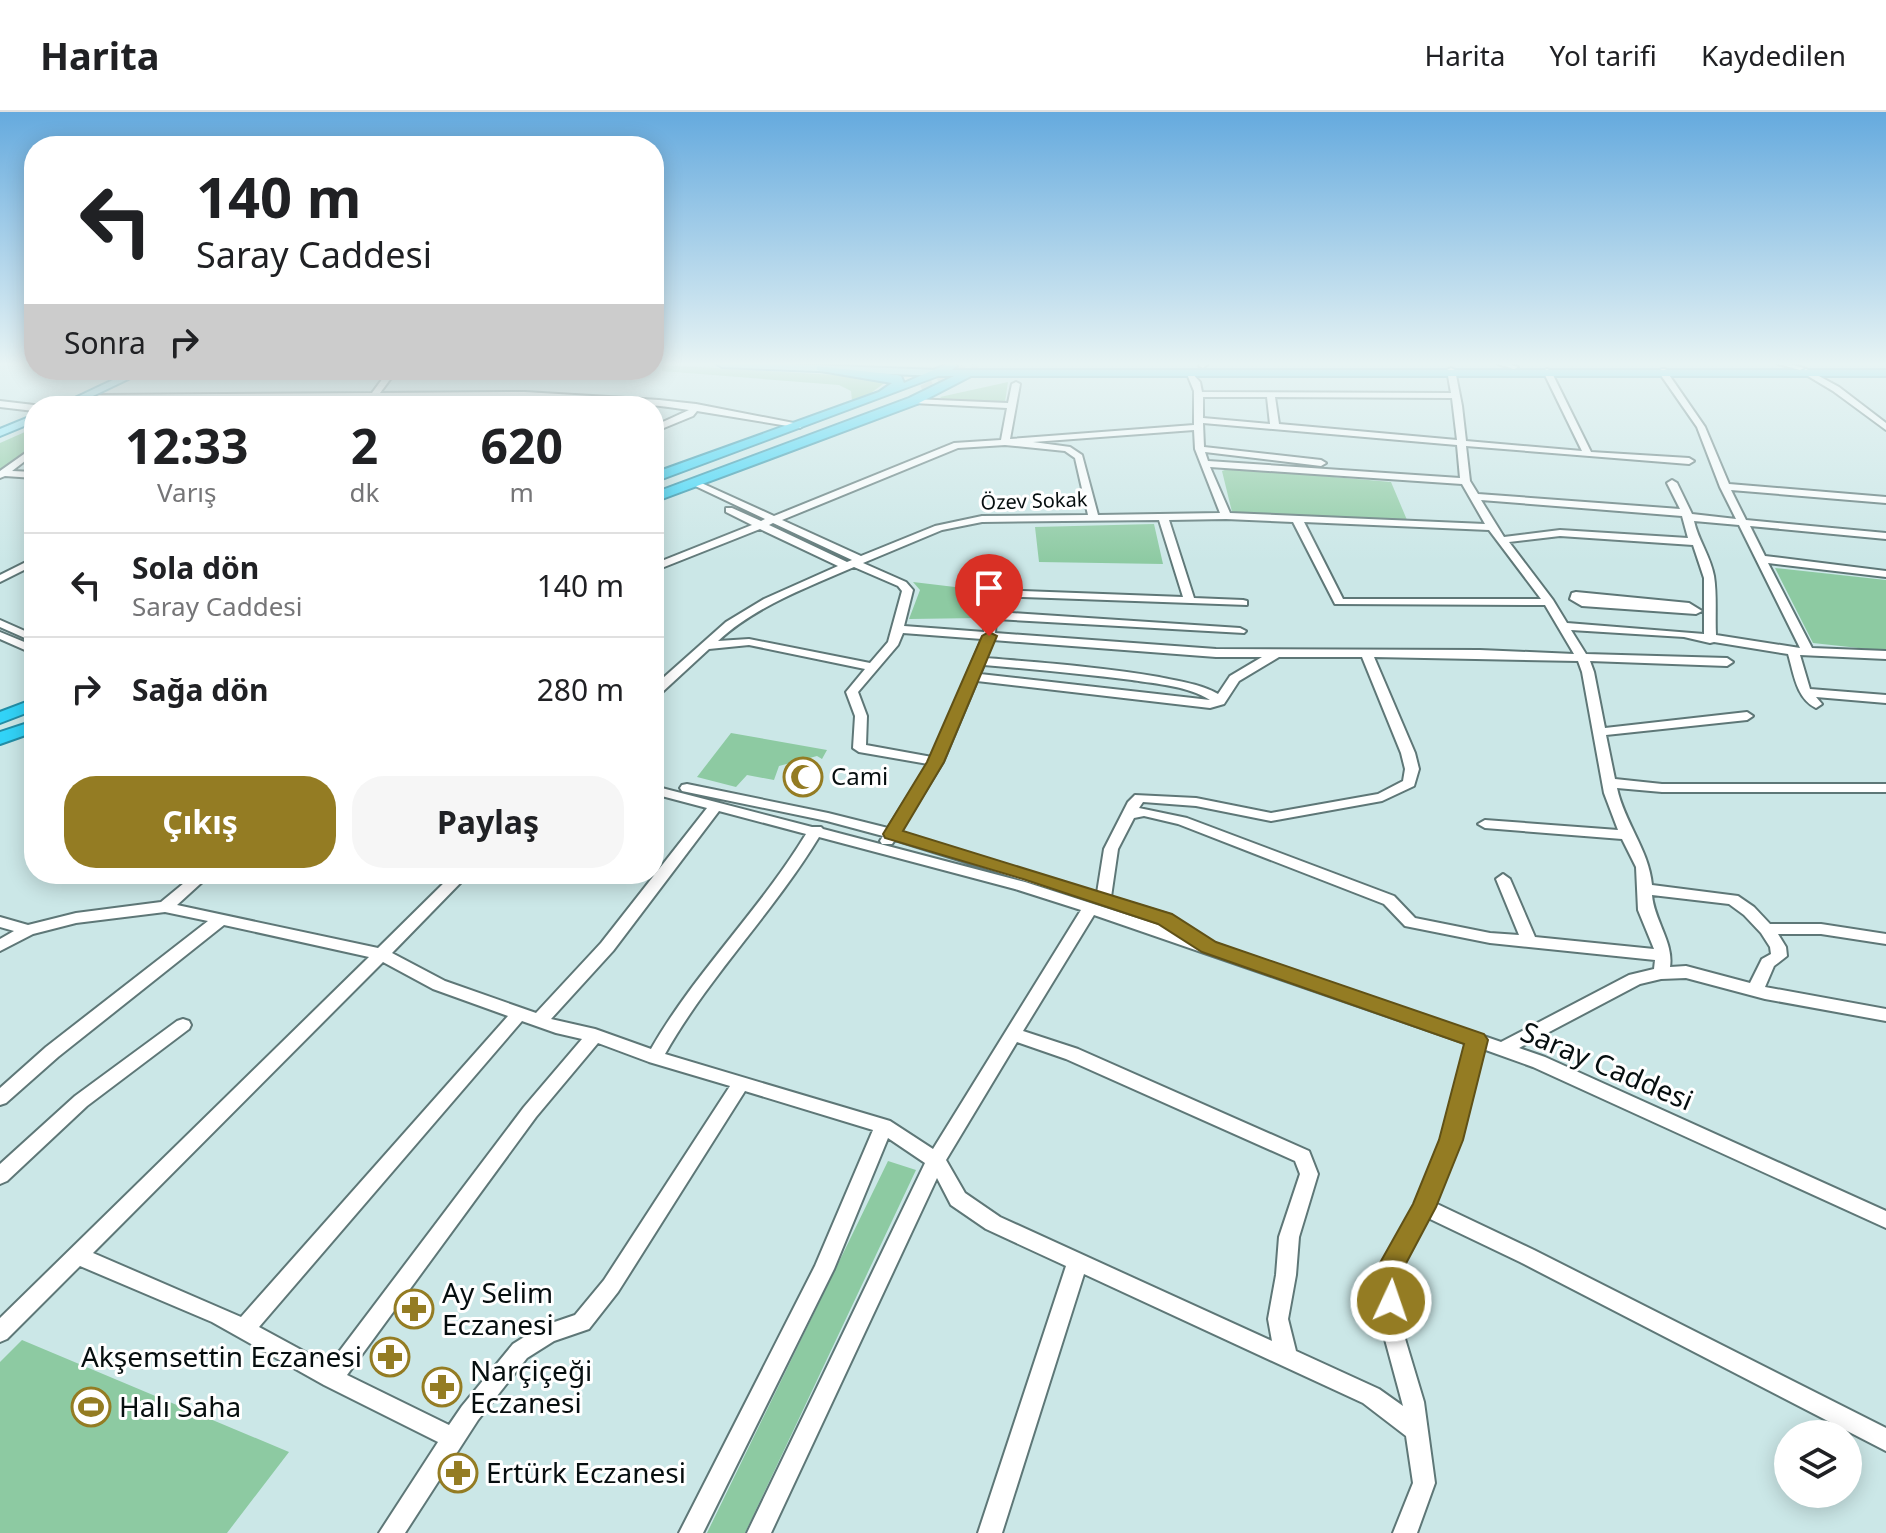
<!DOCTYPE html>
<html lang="tr">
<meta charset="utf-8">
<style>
:root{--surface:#fff;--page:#f6f6f6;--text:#202124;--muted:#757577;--line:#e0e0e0;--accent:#947c23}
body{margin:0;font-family:"Noto Sans",sans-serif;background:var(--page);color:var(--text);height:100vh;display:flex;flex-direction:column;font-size:30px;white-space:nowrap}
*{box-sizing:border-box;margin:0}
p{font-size:26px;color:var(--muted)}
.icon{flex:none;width:44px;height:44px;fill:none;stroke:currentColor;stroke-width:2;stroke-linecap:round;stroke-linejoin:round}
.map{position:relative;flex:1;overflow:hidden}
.panel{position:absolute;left:24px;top:284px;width:640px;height:488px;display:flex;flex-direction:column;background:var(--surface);border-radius:32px;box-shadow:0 4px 20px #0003}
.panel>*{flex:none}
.banner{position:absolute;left:24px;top:24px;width:640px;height:244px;border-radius:32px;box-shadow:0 4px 20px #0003;background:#fff;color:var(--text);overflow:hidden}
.buttons{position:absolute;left:1774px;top:1308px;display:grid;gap:16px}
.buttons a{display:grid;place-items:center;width:88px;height:88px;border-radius:50%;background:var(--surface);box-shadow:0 4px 20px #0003;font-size:40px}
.pin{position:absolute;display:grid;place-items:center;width:68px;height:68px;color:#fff;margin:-82px -34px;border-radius:50% 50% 50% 0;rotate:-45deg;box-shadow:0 0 8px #0007}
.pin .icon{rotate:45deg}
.me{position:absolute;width:88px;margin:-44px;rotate:3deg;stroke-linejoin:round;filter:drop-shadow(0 0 6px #0008)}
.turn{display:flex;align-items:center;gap:28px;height:168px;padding:0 40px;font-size:36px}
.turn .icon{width:104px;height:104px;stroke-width:2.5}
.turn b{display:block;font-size:56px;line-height:68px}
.then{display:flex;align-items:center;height:76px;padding:0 40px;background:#0003;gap:16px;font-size:30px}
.eta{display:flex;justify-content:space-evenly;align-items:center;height:136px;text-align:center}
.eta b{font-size:48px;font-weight:700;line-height:56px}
.cta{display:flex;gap:16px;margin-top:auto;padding:16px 40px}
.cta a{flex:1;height:92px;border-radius:32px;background:var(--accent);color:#fff;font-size:32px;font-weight:700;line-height:92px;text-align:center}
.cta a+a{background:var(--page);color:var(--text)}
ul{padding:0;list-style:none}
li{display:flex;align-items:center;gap:24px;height:104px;padding:0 40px;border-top:2px solid var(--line)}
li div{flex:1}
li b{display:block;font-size:30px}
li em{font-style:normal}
header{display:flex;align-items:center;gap:48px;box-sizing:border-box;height:112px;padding:0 40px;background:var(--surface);border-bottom:2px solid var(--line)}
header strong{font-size:38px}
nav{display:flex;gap:44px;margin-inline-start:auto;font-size:28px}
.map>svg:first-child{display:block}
</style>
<header>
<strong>Harita</strong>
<nav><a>Harita</a><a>Yol tarifi</a><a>Kaydedilen</a></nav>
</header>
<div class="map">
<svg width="1886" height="1421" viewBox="0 0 1886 1421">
<rect width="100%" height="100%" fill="#cbe7e7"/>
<!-- green -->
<path fill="#8dcaa2" d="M663 253 870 265 887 269 871 281 852 288 851 279 839 273 662 259Z
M1008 270 1005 290 1001 292 944 288 940 285Z
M489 285 494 287 486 294H375L380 288Z
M34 316V335L0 358V331Z
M1230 356 1391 370 1407 408 1232 400 1222 359Z
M1154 412 1163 452 1039 450 1035 415Z
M1775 456 1886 468V539L1813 531Z
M913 470 980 478 979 506 909 507 920 478Z
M731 621 827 638 822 647 817 644 779 654 774 668 747 663 736 675 697 665Z
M888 1049 916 1058 745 1421H707Z
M22 1228 289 1340 227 1421H0V1250Z"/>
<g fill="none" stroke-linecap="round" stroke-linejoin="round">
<!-- major-tunnel -->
<path stroke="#adc6c7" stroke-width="12" stroke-dasharray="12 6" stroke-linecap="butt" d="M923 279 976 252"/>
<defs>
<path id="minor" d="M1200 252H1208L1203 256 1199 254Z
M1498 252H1509L1518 255 1514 257Z
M1778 252H1790L1804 256 1800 258Z
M1451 256 1455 258 1462 294 1466 329 1582 339 1543 259 1547 257 1551 259 1591 340 1689 346 1694 349 1689 352 1466 334 1470 369 1478 382 1680 397 1667 371 1672 368 1677 371 1692 402 1736 407 1720 375 1697 315 1658 259 1662 257H1665L1705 315 1729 372 1886 385V391L1731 378 1746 408 1886 421V427L1750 414 1765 444 1886 459V465L1768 451 1812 536 1886 539V547L1800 543 1810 577 1886 583V591L1816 585 1822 592 1816 596C1796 586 1794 562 1788 542L1714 530 1710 531 1684 525 1571 518 1586 542 1727 546 1733 550 1727 554 1590 549 1594 560 1605 616 1747 600 1753 604 1747 608 1606 623 1615 667 1662 672H1886V680H1662L1617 676C1624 710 1649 738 1652 773L1738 784 1754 795 1770 812H1821L1886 822V832L1821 822H1778L1786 835 1787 844 1774 854 1765 875 1886 897V909L1765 887 1686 866 1661 867 1640 872 1519 936 1545 945 1886 1099V1116L1533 955 1483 937 1460 1028 1435 1091 1534 1138 1886 1316V1339L1520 1150 1428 1106 1399 1159 1403 1220 1424 1290 1435 1371 1417 1421H1393L1413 1371 1406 1324 1363 1291 1084 1162 1002 1421H978L1066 1154 986 1117 951 1093 937 1066 771 1421H747L925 1051 888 1026 834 1157 703 1421H679L815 1154 873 1018 745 979 618 1180 589 1217 554 1229 527 1246 478 1308 405 1421H379L438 1330 324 1273 212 1210 80 1154 7 1227 0 1230V1206L369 845 224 813 58 945 6 991 0 993V976L46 935 208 809 165 800 76 811 33 822 0 839V827L14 819 0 815V805L28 813 76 801 161 790 195 762H211L177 793 378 836 453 762H469L392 841 445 869 536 901 601 831 707 696 654 682V674L812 715H821L823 717 1025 770 1168 816 1160 811 895 728 892 732H882L880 729 883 724 827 709 682 679 680 676 682 673 687 672 828 701 888 716 928 652 859 640 853 636 855 604 846 580 865 557 749 533 709 537 658 584 654 585V574L726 510 764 487 838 454 760 417 654 459V452L752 413 726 400V396H732L761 409 765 407 689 371 697 369 774 404 954 331 1001 328 1007 296 913 291 909 289 913 287 1008 291 1012 272 1016 270 1020 272 1010 327 1194 313V279L1187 262 1191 260 1200 270 1202 280 1451 281 1447 258ZM1203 285H1267L1270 312 1203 306ZM1275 285 1452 286 1457 328 1279 312ZM1203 311 1457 333 1460 366 1208 349 1205 340 1321 354 1326 351 1321 348 1204 335ZM1194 318 1195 337 1220 401 1098 403 1082 343 1070 335 1033 330ZM1005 333 1065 339 1075 346 1088 403 982 404 935 414 861 444 782 408 958 336ZM1210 355 1462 372 1485 412 1230 401ZM1481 388 1682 404 1688 426 1560 418 1504 425ZM1226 407 1293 410 1335 492 1545 493 1574 542 1480 538 1216 537 995 521 996 507 1244 521 1246 519 1240 516 997 500 998 484 1247 493V489L1243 488 1194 486 1169 408ZM1159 408 1183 485 993 478 988 481 984 520 904 514 913 478 906 470 863 451 942 418 982 410ZM1694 409 1739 413 1800 536 1716 523C1715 504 1717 483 1714 464 1710 443 1698 428 1694 409ZM1304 410 1489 418 1541 487H1343ZM773 411 852 448 847 450 769 413ZM1560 424 1693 433 1704 466V522L1567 511 1553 488 1509 430ZM854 455 898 474 902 479 888 530 870 551 749 527 718 529C756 494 806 476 854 455ZM903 521 982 527 932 645 866 633 867 604 858 580 898 533ZM993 528 1216 545H1262L1230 564 1218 582C1201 572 1178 569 1159 565 1102 555 1044 551 986 546ZM1279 545H1362L1401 641 1405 657 1403 669 1378 682 1271 701 1196 686 1135 683 1128 690 1104 737 1097 781 900 720 943 650 977 569 1210 596 1224 592 1239 569ZM1374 545 1578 549 1582 560 1604 681 1618 718 1485 708 1478 712 1485 716 1622 727 1636 755 1638 798 1654 837 1535 825 1510 767 1503 762 1496 767 1519 823 1490 821 1415 806 1394 784 1187 706 1139 696 1143 690 1196 694 1271 709 1382 689 1414 674 1419 657 1415 641ZM984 553C1033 557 1083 562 1132 568 1157 572 1188 574 1210 588L980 562ZM719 699 806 722C760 798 695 860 651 937L595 917 551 907 613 839ZM1144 704 1178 712 1384 792 1405 814 1490 831 1655 848 1654 857 1629 863 1501 930 1199 826 1197 820 1170 803 1111 785 1118 737 1134 706ZM819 725 1015 777 1081 798 933 1037 890 1009 665 942C709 864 773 801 819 725ZM1652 783 1729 792 1744 803 1761 821 1770 835 1771 842 1762 847 1750 871 1686 854 1670 855C1674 831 1654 808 1652 783ZM1094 803 1468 932 1442 1028 1416 1092 1379 1158 1383 1220 1403 1294 1379 1277 1296 1239 1288 1207 1296 1163 1299 1125 1318 1062 1309 1039 1078 937 1023 919ZM383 850 433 877 508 904 241 1205 93 1141ZM522 909 556 921 582 927 524 995 329 1253 259 1215ZM1017 930 1066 947 1295 1049 1300 1062 1279 1125 1276 1163 1268 1207 1272 1229 1000 1105 965 1081 946 1048ZM598 931 649 950 730 974 604 1168 575 1203 540 1215 513 1232 462 1294 449 1313 347 1263 536 1005Z
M1806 257 1839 275 1886 311V318L1833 279 1803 261 1802 259Z
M389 258H397L380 281 525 280 659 288 696 292 804 313 800 316 697 299 693 304 654 320V314L689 298C586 282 480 285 376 286L368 294 364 291 368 286 99 287 95 285 99 283 372 281Z
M0 289 34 293 36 294H34V299L0 295Z
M34 335V342L12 359 34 360V366L5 364 0 366V359Z
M34 446V453L0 470V463Z
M1576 480 1689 491 1702 499 1696 502 1582 494 1570 487 1572 481Z
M0 508 34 523V530L0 515Z
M0 520 34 534V542L0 527Z
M183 907 189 909 191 913 189 917 87 994 7 1069 0 1072V1052L75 984 177 909Z"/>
<path id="major" d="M717 252H783L939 258 944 261 939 264 722 255Z
M134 258H147L72 294H58Z
M34 303V310L0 324V317Z"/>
<path id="highway" d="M947 252H955L957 254 952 258H1886V264H971L917 292 654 390V381L909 286 954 264H938L654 370V361L879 280 892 271 821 259 817 258V254L897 263 901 264 904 271Z
M34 587V598L0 611V600Z
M34 609V620L0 632V620Z"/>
</defs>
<!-- minor casing -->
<use href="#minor" stroke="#5e7777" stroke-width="4"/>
<!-- major casing -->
<use href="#major" stroke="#238ea6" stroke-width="4"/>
<!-- highway casing -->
<use href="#highway" stroke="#238ea6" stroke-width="4"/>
<!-- minor -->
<use href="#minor" fill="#fff" fill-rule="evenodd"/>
<!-- major -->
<use href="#major" fill="#84e5fa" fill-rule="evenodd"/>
<!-- highway -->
<use href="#highway" fill="#32d3f7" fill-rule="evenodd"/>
</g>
<!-- sky -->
<linearGradient id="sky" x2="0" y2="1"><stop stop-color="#65aade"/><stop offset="0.56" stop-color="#e8f4f4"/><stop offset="1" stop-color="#e8f4f4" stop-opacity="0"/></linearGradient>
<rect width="1886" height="450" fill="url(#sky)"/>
<!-- route -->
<path fill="#947c23" stroke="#605117" stroke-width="2" d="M989 520 997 524 944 650 903 719 1172 802 1216 830 1484 922 1488 928 1463 1028 1436 1095 1402 1159 1404 1189 1400 1198 1391 1201 1382 1198 1378 1189 1376 1158 1413 1092 1439 1028 1464 932 1202 840 1158 812 1023 767 885 726 883 722 927 650 982 524Z"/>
<!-- icons -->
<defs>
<symbol id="mosque-ring" viewBox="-11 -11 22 22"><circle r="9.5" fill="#fff" stroke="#947c23" stroke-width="1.5"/><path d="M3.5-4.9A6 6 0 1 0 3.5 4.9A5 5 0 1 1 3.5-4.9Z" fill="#947c23"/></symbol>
<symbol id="pharmacy-ring" viewBox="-11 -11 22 22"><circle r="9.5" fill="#fff" stroke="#947c23" stroke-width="1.5"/><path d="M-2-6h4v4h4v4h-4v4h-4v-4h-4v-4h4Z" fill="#947c23"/></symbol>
<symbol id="stadium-ring" viewBox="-11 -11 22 22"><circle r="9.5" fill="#fff" stroke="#947c23" stroke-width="1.5"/><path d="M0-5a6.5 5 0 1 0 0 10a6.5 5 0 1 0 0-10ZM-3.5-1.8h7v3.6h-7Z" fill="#947c23"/></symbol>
</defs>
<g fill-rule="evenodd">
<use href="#mosque-ring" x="781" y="643" width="44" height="44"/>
<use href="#pharmacy-ring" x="392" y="1175" width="44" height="44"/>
<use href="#pharmacy-ring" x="368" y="1223" width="44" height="44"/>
<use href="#pharmacy-ring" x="420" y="1253" width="44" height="44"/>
<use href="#stadium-ring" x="69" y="1273" width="44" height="44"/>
<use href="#pharmacy-ring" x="436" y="1339" width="44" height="44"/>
</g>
<g text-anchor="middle" stroke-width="6" stroke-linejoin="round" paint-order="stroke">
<!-- far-street labels -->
<g font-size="20" fill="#060e0f" stroke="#fff">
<text transform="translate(1034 389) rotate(-2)" y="7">Özev Sokak</text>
</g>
<!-- poi labels -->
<g font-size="24" fill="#060e0f" stroke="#fff" text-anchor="start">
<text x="831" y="673">Cami</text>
</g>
<!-- near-street labels -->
<g font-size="28" fill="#060e0f" stroke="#fff">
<text transform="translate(1607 954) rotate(23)" y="10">Saray Caddesi</text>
</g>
<!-- near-poi labels -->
<g font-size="28" fill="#060e0f" stroke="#fff" text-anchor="start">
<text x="442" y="1191">Ay Selim<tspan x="442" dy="32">Eczanesi</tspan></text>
<text x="362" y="1255" text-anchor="end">Akşemsettin Eczanesi</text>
<text x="470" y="1269">Narçiçeği<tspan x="470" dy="32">Eczanesi</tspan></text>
<text x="119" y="1305">Halı Saha</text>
<text x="486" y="1371">Ertürk Eczanesi</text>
</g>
</g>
</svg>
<div class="buttons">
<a><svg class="icon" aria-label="layers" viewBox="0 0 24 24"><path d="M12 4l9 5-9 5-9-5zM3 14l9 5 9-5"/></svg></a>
</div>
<div class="pin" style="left:989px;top:524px;background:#d93025"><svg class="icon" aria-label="arrive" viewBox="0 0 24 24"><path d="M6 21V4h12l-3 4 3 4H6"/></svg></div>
<svg class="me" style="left:1391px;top:1189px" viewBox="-20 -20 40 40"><circle r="17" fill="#947c23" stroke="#fff" stroke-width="3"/><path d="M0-11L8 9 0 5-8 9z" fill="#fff"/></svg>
<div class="banner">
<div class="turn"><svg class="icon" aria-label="left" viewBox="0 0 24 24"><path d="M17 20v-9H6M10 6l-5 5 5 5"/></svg><div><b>140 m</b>Saray Caddesi</div></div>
<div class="then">Sonra<svg class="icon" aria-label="right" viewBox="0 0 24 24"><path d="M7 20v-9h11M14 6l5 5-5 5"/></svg></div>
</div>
<section class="panel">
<div class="eta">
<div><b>12:33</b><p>Varış</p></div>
<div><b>2</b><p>dk</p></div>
<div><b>620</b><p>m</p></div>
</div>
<ul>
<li><svg class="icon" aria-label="left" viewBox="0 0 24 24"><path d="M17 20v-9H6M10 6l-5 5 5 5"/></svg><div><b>Sola dön</b><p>Saray Caddesi</p></div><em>140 m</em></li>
<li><svg class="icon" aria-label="right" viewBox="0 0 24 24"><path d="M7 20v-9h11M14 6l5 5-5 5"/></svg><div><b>Sağa dön</b></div><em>280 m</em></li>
</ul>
<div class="cta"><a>Çıkış</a><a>Paylaş</a></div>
</section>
</div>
